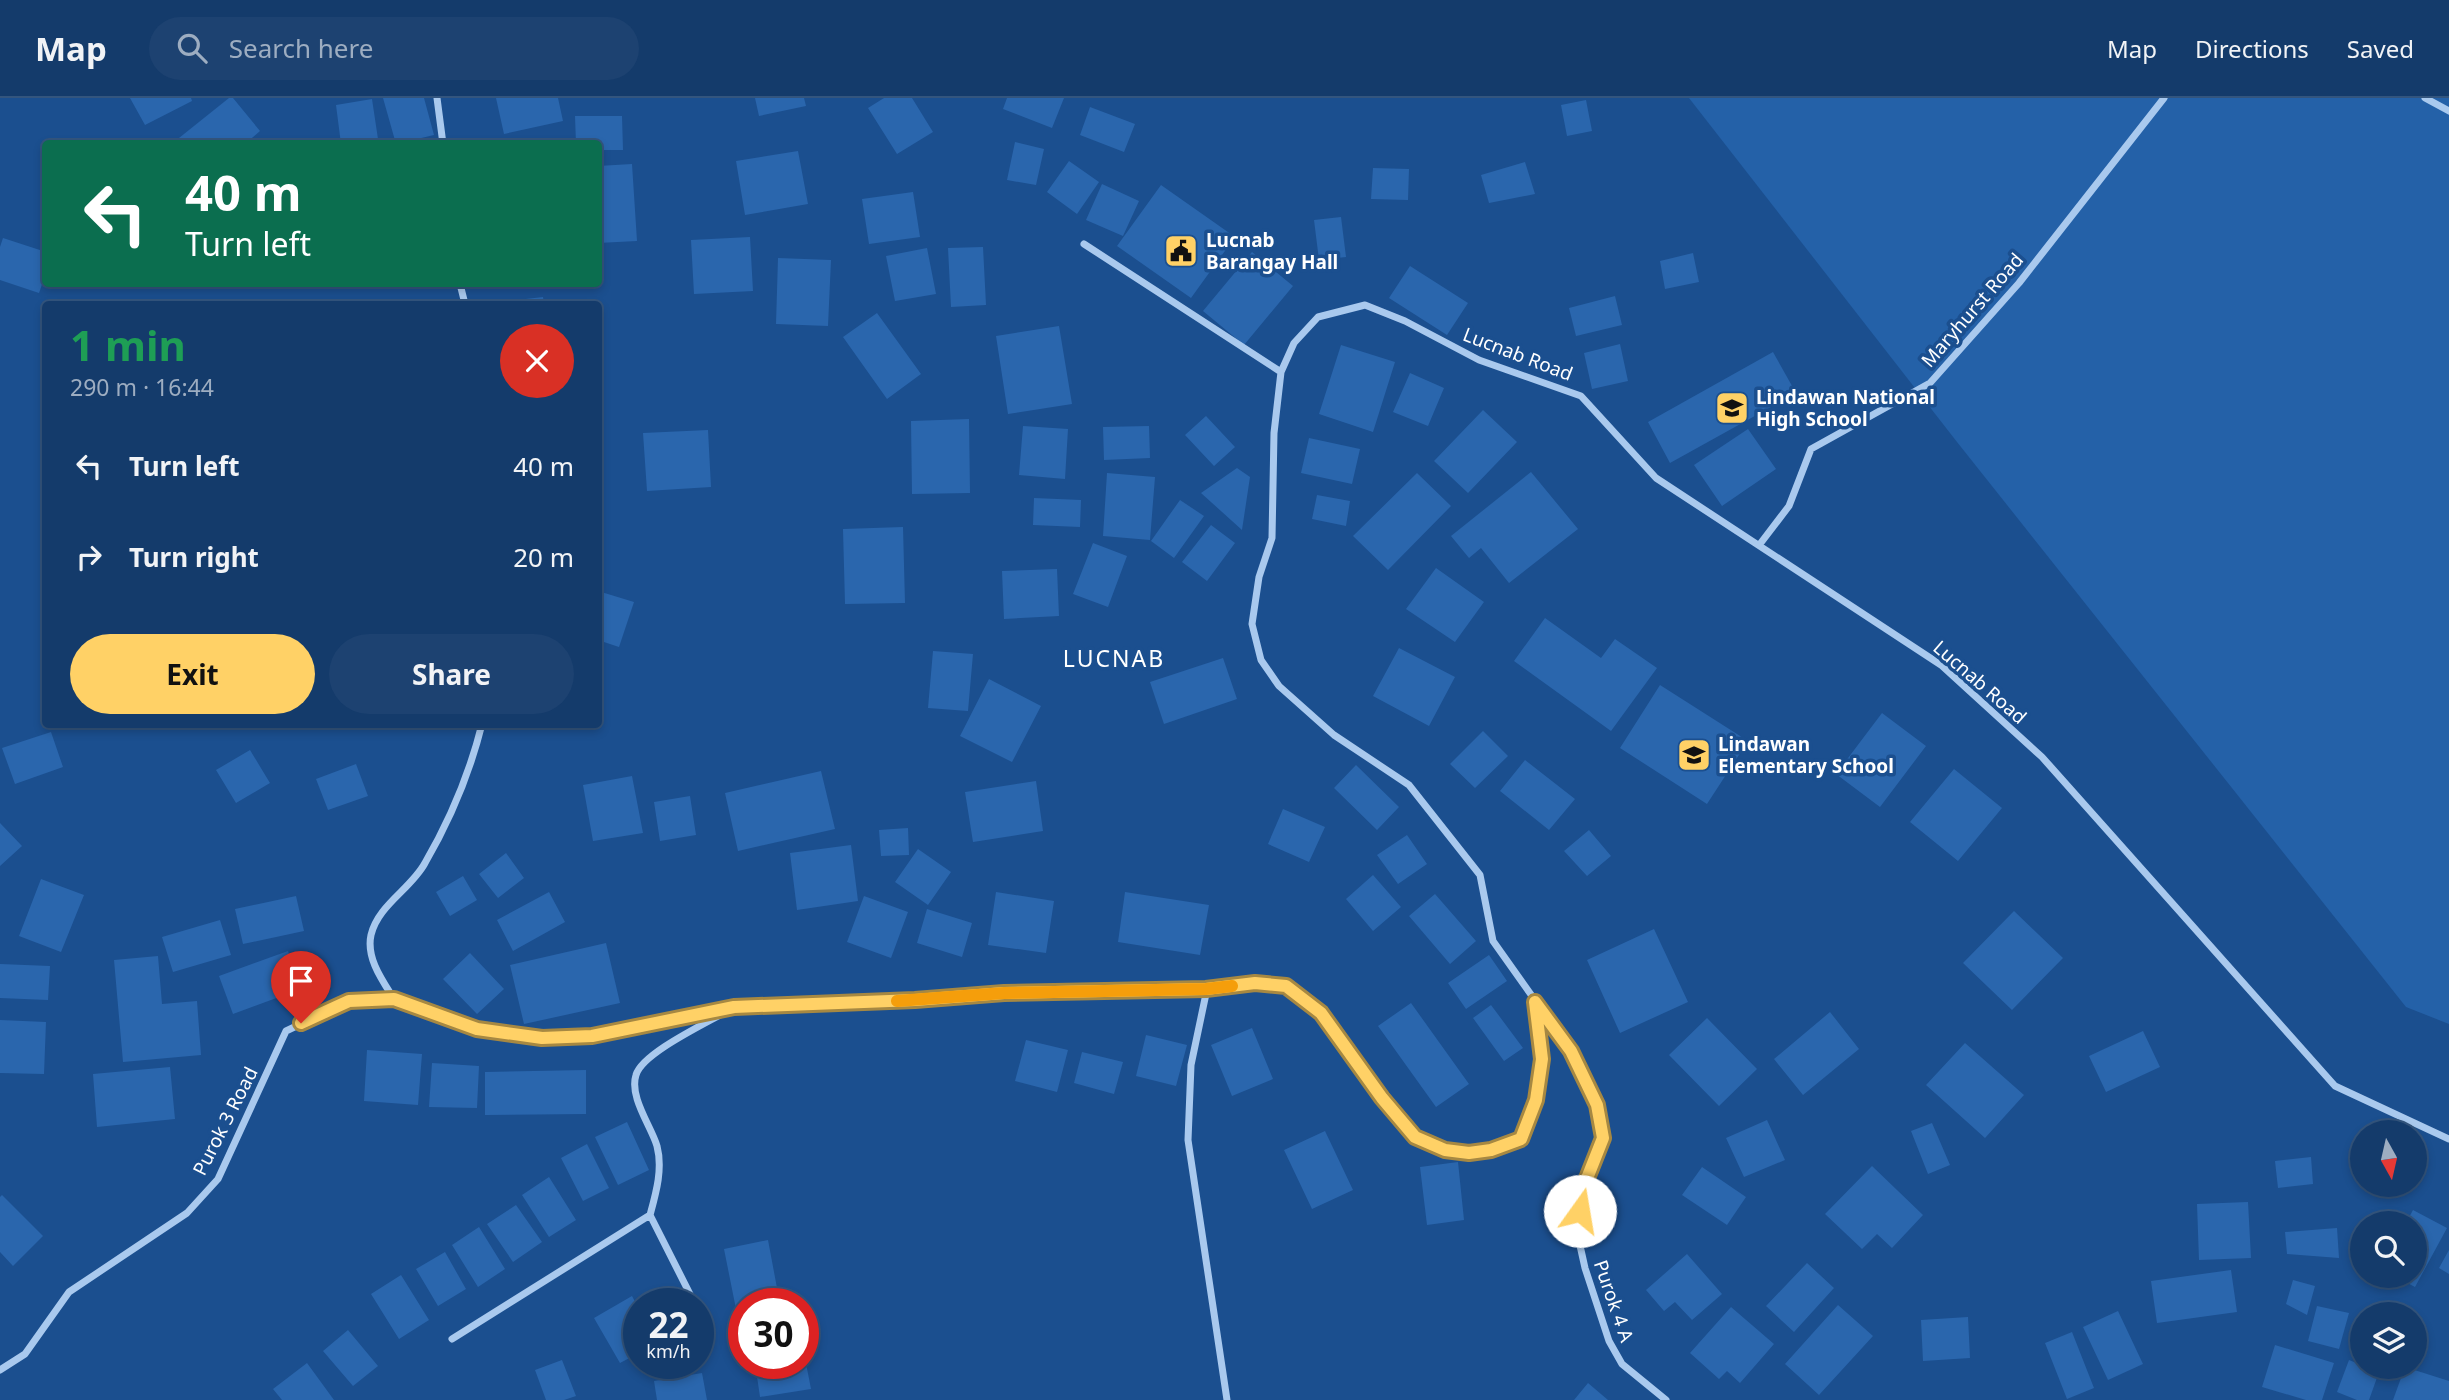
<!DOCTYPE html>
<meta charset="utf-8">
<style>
:root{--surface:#143b6b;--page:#1d4271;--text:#f1f3f6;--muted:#9dadc1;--line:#33557e;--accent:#ffd166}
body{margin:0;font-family:"Noto Sans",sans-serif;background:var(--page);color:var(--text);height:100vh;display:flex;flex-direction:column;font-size:26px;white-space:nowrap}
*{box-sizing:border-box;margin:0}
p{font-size:23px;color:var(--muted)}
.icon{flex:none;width:38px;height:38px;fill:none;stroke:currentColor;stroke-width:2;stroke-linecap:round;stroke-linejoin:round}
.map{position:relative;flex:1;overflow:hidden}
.panel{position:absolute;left:42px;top:203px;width:560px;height:427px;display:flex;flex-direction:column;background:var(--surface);border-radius:7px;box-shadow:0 4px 10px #0003,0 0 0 2px var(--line)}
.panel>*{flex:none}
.guide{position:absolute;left:42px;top:42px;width:560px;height:147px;border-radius:7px;box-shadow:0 4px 10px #0003,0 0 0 2px var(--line);background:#0b6e4f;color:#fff;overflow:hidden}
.needle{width:46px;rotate:172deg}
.tools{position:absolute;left:2350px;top:1022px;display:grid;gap:14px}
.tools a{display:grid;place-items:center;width:77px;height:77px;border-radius:50%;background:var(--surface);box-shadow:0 4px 10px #0003,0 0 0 2px var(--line);font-size:35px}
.speed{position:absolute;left:623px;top:1190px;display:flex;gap:14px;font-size:35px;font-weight:700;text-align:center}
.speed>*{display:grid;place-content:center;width:91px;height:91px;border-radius:50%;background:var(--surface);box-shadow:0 4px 10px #0003,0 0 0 2px var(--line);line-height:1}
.speed small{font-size:18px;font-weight:400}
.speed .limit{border:10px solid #d22;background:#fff;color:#111}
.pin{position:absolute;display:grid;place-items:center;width:60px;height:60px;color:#fff;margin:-72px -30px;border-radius:50% 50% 50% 0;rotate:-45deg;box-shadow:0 0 7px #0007}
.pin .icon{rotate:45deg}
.me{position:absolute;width:77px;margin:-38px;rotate:13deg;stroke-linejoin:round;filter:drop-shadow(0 0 5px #0008)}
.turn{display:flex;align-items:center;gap:24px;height:147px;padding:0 28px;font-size:32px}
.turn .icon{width:91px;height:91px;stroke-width:2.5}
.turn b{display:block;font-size:49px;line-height:60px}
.round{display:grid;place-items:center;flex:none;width:74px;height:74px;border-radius:37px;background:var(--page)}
.head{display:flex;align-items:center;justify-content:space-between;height:119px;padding:0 28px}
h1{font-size:42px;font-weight:700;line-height:52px;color:#1e9e55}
.button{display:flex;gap:14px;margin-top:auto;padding:14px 28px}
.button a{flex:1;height:80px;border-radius:42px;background:var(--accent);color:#111;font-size:28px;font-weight:700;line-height:80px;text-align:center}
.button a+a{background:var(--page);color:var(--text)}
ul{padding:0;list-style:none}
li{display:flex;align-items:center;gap:21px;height:91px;padding:0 28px}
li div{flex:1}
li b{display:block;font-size:26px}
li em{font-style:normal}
header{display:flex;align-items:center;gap:42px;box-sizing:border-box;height:98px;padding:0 35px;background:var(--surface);border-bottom:2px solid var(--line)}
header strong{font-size:33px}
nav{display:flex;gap:38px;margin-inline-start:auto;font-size:24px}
.search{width:490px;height:63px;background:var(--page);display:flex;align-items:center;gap:18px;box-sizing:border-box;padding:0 24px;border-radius:38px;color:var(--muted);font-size:26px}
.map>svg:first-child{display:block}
</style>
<header>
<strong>Map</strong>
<div class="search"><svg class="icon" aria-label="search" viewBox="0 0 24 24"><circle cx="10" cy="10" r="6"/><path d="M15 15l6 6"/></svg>Search here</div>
<nav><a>Map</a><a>Directions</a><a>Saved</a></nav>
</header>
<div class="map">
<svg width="2449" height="1302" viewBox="0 0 2449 1302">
<rect width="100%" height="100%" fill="#1b4f8f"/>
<!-- green -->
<path fill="#2461a8" d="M1689 0H2449V926L2406 909 1957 344Z"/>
<!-- building -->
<path fill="#2a66ad" d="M130 0H191L192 3 145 27Z
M229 0H233L260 33 245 46H183L179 40Z
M383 0H424L434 37 396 46Z
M496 0H558L563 23 504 36Z
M755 0H804L806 8 759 18Z
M884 0H912L933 34 897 56 868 10Z
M1007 0H1064L1052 30 1003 11Z
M372 1 378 41 341 46 336 7Z
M1586 2 1592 33 1567 38 1561 7Z
M1090 9 1135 26 1124 54 1080 37Z
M575 18H622L623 52H598V46H576Z
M1015 44 1044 51 1036 87 1007 82Z
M798 53 808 106 745 117 736 63Z
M1069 63 1099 84 1077 116 1047 94Z
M1525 64 1535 96 1489 105 1481 77Z
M632 66 637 143 598 145V68Z
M1373 70 1409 71 1408 102 1371 101Z
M1102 86 1139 103 1123 138 1086 122Z
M1161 87 1235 139 1191 200 1117 148Z
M913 94 920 139 869 146 862 101Z
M1341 119 1346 159 1319 162 1314 122Z
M750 139 753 193 694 196 691 142Z
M3 140 46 154V175L39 195 0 182V149Z
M983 149 986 207 951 209 948 150Z
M927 150 936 196 895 203 886 158Z
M1252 154 1293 188 1244 247 1203 213Z
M1693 155 1699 184 1665 191 1660 163Z
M778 160 831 162 828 228 776 226Z
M1410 168 1468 205 1447 237 1389 200Z
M1615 198 1622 227 1576 238 1569 210Z
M543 199 544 206H507V203Z
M877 215 921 276 887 301 843 239Z
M1059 228 1072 306 1008 316 996 238Z
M1620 246 1628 283 1592 291 1584 255Z
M1341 247 1395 264 1373 334 1319 316Z
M1773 254 1796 295 1670 365 1648 324Z
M1410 275 1444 290 1428 328 1393 314Z
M1483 312 1517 344 1468 395 1434 363Z
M1206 318 1235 349 1214 368 1185 337Z
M969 321 970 395 912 396 911 323Z
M1023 328 1068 331 1065 381 1019 377Z
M1149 328 1150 360 1104 362 1103 329Z
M1748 331 1776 371 1722 408 1694 367Z
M708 332 711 389 647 393 643 335Z
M1309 340 1360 351 1352 386 1301 375Z
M1237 370 1250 379 1242 432 1201 395Z
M1531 374 1578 431 1509 485 1481 450 1469 460 1451 438Z
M1107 375 1155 379 1150 442 1103 438Z
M1417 375 1451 408 1388 472 1353 438Z
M1317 397 1350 403 1346 428 1312 421Z
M1034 400 1081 402 1080 429 1033 427Z
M1180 402 1204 418 1174 460 1151 443Z
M1211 427 1235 445 1207 483 1182 464Z
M903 429 905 505 845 506 843 431Z
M1093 445 1127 458 1108 509 1073 496Z
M1436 470 1484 504 1455 544 1406 511Z
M1057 471 1059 518 1004 521 1002 473Z
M598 493 634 504 619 549 598 542Z
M1545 520 1601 560 1615 541 1657 570 1611 633 1514 563Z
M1399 550 1455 579 1429 628 1373 598Z
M933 553 973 556 968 613 928 610Z
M1223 560 1237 601 1164 626 1150 584Z
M989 581 1041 608 1012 664 960 638Z
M1660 587 1748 643 1707 706 1620 650Z
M1882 615 1926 648 1880 709 1836 676Z
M1483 633 1508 658 1475 690 1450 666Z
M51 634 63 669 15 686 2 650Z
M250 652 270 685 236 705 216 672Z
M1525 662 1575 701 1549 732 1500 693Z
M356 666 368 698 328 712 316 681Z
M1356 667 1399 709 1377 732 1334 690Z
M1954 671 2002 710 1958 763 1910 724Z
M821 673 835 731 738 753 725 695Z
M632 678 643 735 593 743 583 687Z
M1036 683 1043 733 973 744 965 694Z
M690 698 696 737 660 743 654 704Z
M1283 711 1325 729 1309 764 1268 746Z
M0 725 22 748 0 768Z
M908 730 909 757 881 758 879 732Z
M1589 732 1611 758 1587 778 1564 753Z
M1407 737 1427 766 1398 786 1377 757Z
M851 747 858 803 797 812 790 755Z
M918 751 951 774 928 807 895 784Z
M506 755 524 780 498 800 479 776Z
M1373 777 1401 809 1373 833 1346 801Z
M463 778 477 802 450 818 436 794Z
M41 781 84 797 61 854 19 838Z
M549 794 565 824 513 853 497 822Z
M996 794 1054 803 1046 855 988 847Z
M1125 794 1209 807 1200 857 1118 844Z
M1435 796 1476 843 1450 866 1409 818Z
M296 798 304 833 243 846 235 811Z
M864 798 908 814 891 860 847 844Z
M927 811 972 825 962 859 917 845Z
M2014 813 2063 860 2012 912 1963 865Z
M220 822 231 857 173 874 162 839Z
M1654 831 1688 904 1620 935 1587 862Z
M606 845 620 905 524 926 510 867Z
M288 853 301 891 233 916 219 878Z
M470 855 504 891 477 916 443 881Z
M1489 857 1507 883 1466 911 1448 885Z
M158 858 162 906 197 903 201 957 123 964 114 862Z
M0 866 50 868 48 902 0 900Z
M1411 905 1469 986 1436 1009 1378 928Z
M1491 907 1523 950 1504 963 1473 920Z
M1830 914 1859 951 1803 997 1774 961Z
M1707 920 1757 971 1719 1008 1669 957Z
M0 922 46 924 44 976 0 975Z
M1252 930 1273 981 1232 998 1211 947Z
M2143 933 2160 969 2106 994 2089 958Z
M1146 937 1187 947 1176 988 1136 978Z
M1026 942 1068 952 1057 994 1015 983Z
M1965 945 2024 997 1985 1040 1926 987Z
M367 952 422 956 418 1007 364 1003Z
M1082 954 1123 964 1114 996 1074 985Z
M432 965 479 968 477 1010 429 1009Z
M170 969 175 1021 97 1029 93 976Z
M586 972V1016L485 1017V974Z
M1767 1022 1785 1062 1744 1079 1726 1040Z
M627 1024 649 1072 618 1087 595 1039Z
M1932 1025 1950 1067 1928 1076 1911 1033Z
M1325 1033 1353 1092 1312 1111 1284 1052Z
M587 1046 609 1090 583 1103 561 1060Z
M2311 1059 2313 1086 2278 1090 2275 1063Z
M1458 1064 1464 1122 1427 1127 1420 1069Z
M1872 1068 1923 1117 1892 1150 1877 1136 1862 1151 1825 1116Z
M1702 1069 1746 1099 1727 1127 1682 1097Z
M549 1079 576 1122 549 1139 522 1097Z
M2 1097 43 1138 13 1168 0 1154V1099Z
M2248 1104 2251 1160 2199 1162 2197 1106Z
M516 1107 542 1144 513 1164 487 1126Z
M2413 1112 2447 1130 2415 1189 2394 1178H2415V1125H2406Z
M479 1129 505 1171 478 1189 452 1147Z
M2337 1130 2339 1160 2287 1156 2285 1134Z
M768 1142 780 1206H744V1225L739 1226 724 1151Z
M2449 1152V1176L2439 1170Z
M445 1154 466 1191 438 1208 416 1171Z
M1687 1156 1722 1196 1692 1222 1675 1204 1664 1213 1646 1192Z
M1807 1165 1834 1190 1794 1234 1766 1208Z
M2231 1172 2237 1214 2157 1225 2151 1183Z
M401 1177 429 1222 399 1241 371 1196Z
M2293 1182 2315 1188 2307 1217 2286 1206Z
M632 1198 639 1211V1255L620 1265 594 1220Z
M1838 1207 1873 1238 1819 1297 1785 1266Z
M2317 1208 2349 1215 2339 1251 2308 1243Z
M1731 1209 1774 1246 1740 1285 1727 1273 1719 1281 1690 1255Z
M2118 1213 2143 1266 2108 1282 2083 1229Z
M1968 1219 1970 1260 1923 1263 1921 1222Z
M348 1232 378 1268 353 1288 323 1253Z
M2072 1234 2094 1290 2067 1301 2045 1245Z
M2275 1247 2334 1265 2322 1302H2306L2262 1289Z
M803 1250 811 1291 760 1299 755 1265H803Z
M562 1262 576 1298 564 1302H546L535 1272Z
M2349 1262 2379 1274 2369 1302H2357L2337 1294Z
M307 1265 334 1302H282L273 1291Z
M2405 1269 2449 1283V1302H2393Z
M702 1275 707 1302H657L654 1283Z
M1588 1285 1608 1302H1574Z"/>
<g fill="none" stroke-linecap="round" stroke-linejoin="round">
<!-- street -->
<path stroke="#a9c9ee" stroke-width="7" d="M437 0 443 46
M2425 0 2449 13
M1084 146 1281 274
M460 186 465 206
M1760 446 1789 408 1811 351 1930 285 2019 185 2164 0
M1207 891 1191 967 1188 1042 1227 1302
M394 901C382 882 366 860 371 837 378 807 411 791 425 765 450 722 470 674 482 626
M650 1117 695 1206
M698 1212 699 1214
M452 1241 650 1117C656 1095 663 1071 657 1048 651 1028 629 999 636 977 642 955 707 925 727 913
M0 1272 25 1256 69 1194 187 1115 218 1081 286 933 349 903 394 901 477 931 543 940 592 938 734 909 915 902 1004 895 1207 891 1255 885 1286 888 1321 915 1382 1001 1415 1039 1445 1052 1469 1055 1491 1052 1521 1041 1536 1002 1542 961 1536 904
M1666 1302 1622 1266 1609 1243 1585 1170 1577 1134 1582 1093 1603 1040 1597 1007 1571 953 1493 843 1480 777 1409 687 1334 637 1279 588 1261 562 1252 526 1259 479 1272 440 1274 335 1281 274 1294 245 1318 219 1365 207 1405 223 1479 262 1581 298 1656 380 1941 567 2042 659 2335 988 2449 1041"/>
</g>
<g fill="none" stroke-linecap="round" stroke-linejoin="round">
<defs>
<path id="route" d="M301 925 349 903 394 901 477 931 542 940 592 938 734 909 915 902 1004 895 1206 891 1255 885 1286 888 1321 915 1382 1000 1415 1039 1445 1052 1469 1055 1491 1052 1521 1041 1536 1002 1542 961 1535 904 1571 953 1597 1007 1603 1040 1582 1093 1580 1113"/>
</defs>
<!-- route casing -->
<use href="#route" stroke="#a68842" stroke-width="18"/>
<!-- route -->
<use href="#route" stroke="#ffd166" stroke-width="12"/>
<!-- slow -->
<path stroke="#f59e0b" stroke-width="12" d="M897 903 1004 895 1206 891 1232 888"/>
</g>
<!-- icons -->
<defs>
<symbol id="civic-square" viewBox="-11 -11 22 22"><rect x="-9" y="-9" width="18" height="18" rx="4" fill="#ffd166" stroke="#1b4f8f"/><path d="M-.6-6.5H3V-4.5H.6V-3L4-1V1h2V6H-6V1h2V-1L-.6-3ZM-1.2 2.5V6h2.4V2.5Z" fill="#111"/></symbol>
<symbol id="school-square" viewBox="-11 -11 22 22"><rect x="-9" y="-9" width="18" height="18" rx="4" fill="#ffd166" stroke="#1b4f8f"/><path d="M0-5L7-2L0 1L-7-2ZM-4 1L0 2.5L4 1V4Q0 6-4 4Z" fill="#111"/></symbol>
</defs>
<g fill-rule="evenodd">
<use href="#civic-square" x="1162" y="134" width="38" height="38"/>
<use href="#school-square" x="1713" y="291" width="38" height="38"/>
<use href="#school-square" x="1675" y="638" width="38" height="38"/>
</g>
<g text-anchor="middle" stroke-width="7" stroke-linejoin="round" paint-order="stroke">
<!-- poi labels -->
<g font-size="19" font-weight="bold" fill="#fff" stroke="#1b4f8f" text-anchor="start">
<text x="1206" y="149">Lucnab<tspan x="1206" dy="22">Barangay Hall</tspan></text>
<text x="1756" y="306">Lindawan National<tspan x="1756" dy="22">High School</tspan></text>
<text x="1718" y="653">Lindawan<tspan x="1718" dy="22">Elementary School</tspan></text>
</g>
<!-- street labels -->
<g font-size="19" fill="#fff" stroke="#1b4f8f">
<text transform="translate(1972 212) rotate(-49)" y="7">Maryhurst Road</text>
<text transform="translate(1518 256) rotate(21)" y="7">Lucnab Road</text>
<text transform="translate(1980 584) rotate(41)" y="7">Lucnab Road</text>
<text transform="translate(225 1023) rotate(-63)" y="7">Purok 3 Road</text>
<text transform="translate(1614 1203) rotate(71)" y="7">Purok 4 A</text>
</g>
<!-- quarter labels -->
<g font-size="23" letter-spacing="2" fill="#fff" stroke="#1b4f8f">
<text x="1114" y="569">LUCNAB</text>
</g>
</g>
</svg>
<div class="tools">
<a><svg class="needle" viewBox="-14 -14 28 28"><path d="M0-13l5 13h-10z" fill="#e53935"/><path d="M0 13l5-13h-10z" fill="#9dadc1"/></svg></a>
<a><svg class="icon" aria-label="search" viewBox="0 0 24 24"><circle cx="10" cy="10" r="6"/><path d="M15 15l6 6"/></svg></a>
<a><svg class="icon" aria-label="layers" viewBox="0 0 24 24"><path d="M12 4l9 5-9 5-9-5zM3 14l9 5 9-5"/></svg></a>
</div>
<div class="speed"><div>22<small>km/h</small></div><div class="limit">30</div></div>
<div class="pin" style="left:301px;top:925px;background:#d93025"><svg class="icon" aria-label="arrive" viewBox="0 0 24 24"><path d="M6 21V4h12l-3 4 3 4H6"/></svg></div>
<svg class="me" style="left:1580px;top:1113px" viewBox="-20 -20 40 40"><circle r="19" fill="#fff"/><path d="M0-13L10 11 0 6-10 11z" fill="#ffd166"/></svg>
<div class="guide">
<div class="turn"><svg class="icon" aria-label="left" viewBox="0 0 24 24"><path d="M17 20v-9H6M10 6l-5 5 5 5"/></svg><div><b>40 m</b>Turn left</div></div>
</div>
<section class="panel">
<div class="head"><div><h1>1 min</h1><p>290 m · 16:44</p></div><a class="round" style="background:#d93025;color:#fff"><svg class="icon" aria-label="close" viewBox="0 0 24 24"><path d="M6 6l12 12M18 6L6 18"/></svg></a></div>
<ul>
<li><svg class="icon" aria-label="left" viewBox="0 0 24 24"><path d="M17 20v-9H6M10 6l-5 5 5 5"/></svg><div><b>Turn left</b></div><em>40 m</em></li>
<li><svg class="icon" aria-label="right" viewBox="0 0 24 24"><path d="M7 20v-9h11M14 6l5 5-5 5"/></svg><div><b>Turn right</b></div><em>20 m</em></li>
</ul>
<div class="button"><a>Exit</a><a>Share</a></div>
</section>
</div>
